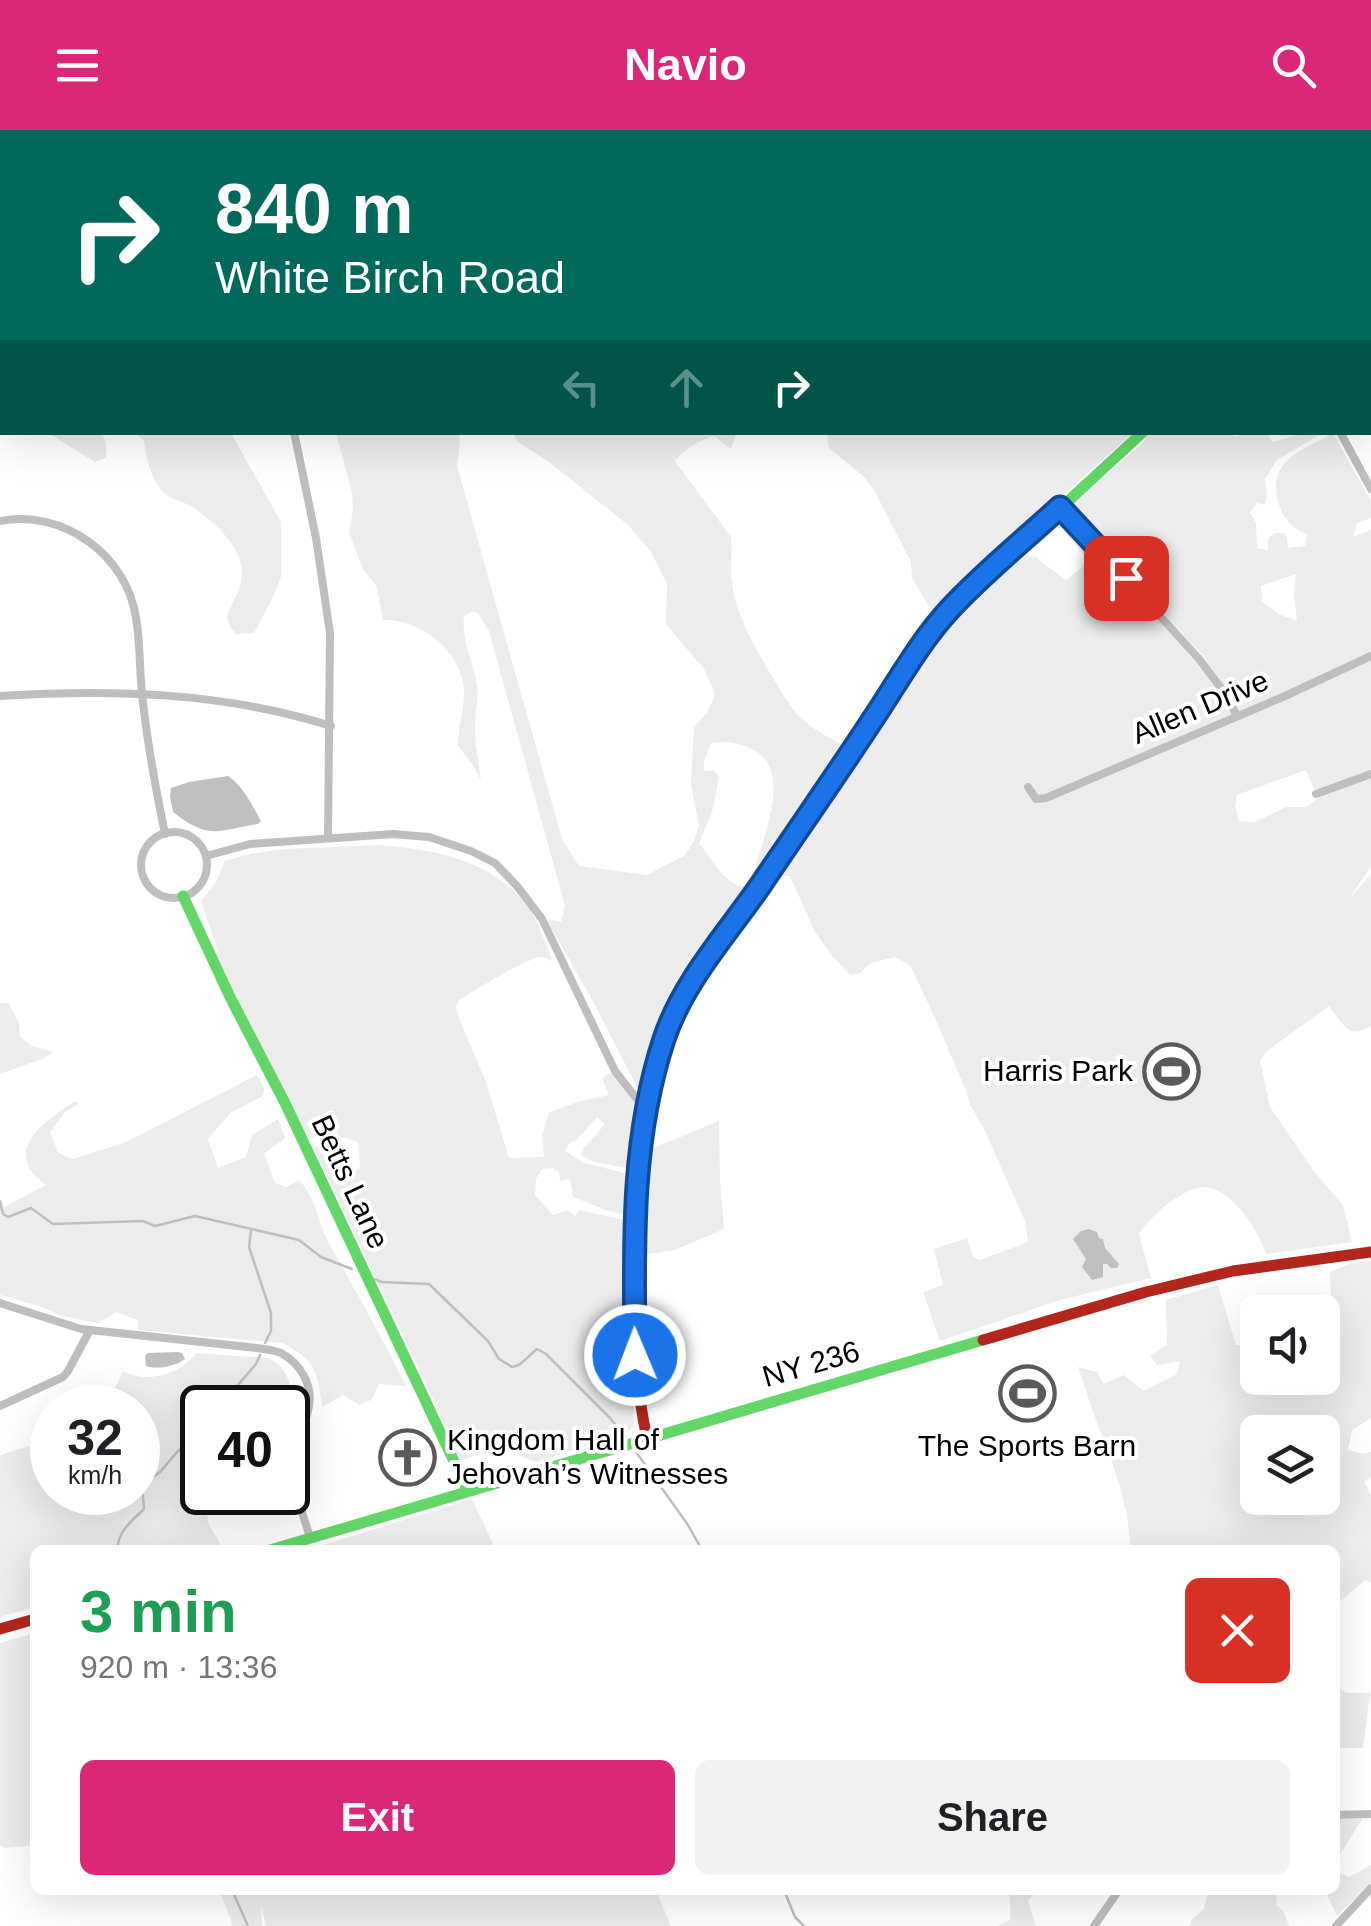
<!DOCTYPE html>
<meta charset="utf-8">
<style>
:root{--surface:#fff;--page:#f2f2f2;--text:#202124;--muted:#757577;--accent:#db2777}
body{margin:0;font-family:Helvetica,sans-serif;background:var(--page);color:var(--text);height:100vh;display:flex;flex-direction:column;font-size:38px;white-space:nowrap}
*{box-sizing:border-box;margin:0}
p{font-size:32px;color:var(--muted)}
.icon{flex:none;width:55px;height:55px;fill:none;stroke:currentColor;stroke-width:2;stroke-linecap:round;stroke-linejoin:round}
.map{position:relative;flex:1;overflow:hidden}
.side{position:absolute;left:30px;top:1415px;width:1310px;height:350px;display:flex;flex-direction:column;background:var(--surface);border-radius:15px;box-shadow:0 10px 40px #0002}
.side>*{flex:none}
.banner{position:absolute;left:0px;top:0px;width:1372px;height:305px;box-shadow:0 10px 40px #0002;background:#00695c;color:#fff;overflow:hidden}
.tools{position:absolute;left:1240px;top:1165px;display:grid;gap:20px}
.tools a{display:grid;place-items:center;width:100px;height:100px;border-radius:15px;background:var(--surface);box-shadow:0 10px 40px #0002;font-size:50px}
.speed{position:absolute;left:30px;top:1255px;display:flex;gap:20px;font-size:50px;font-weight:700;text-align:center}
.speed>*{display:grid;place-content:center;width:130px;height:130px;border-radius:50%;background:var(--surface);box-shadow:0 10px 40px #0002;line-height:1}
.speed small{font-size:25px;font-weight:400}
.speed .limit{border:5px solid #111;border-radius:15px;background:#fff;color:#111}
.pin{position:absolute;display:grid;place-items:center;width:85px;height:85px;color:#fff;margin:-42px;border-radius:20px;box-shadow:0 5px 15px #0006}
.me{position:absolute;width:110px;margin:-55px;rotate:359deg;stroke-linejoin:round;filter:drop-shadow(0 0 8px #0008)}
.turn{display:flex;align-items:center;gap:35px;height:210px;padding:0 50px;font-size:45px}
.turn .icon{width:130px;height:130px;stroke-width:2.5}
.turn b{display:block;font-size:70px;line-height:85px}
.lanes{display:flex;align-items:center;height:95px;padding:0 50px;background:#0003;justify-content:center;gap:50px;direction:ltr}
.lanes .off{opacity:.35}
.round{display:grid;place-items:center;flex:none;width:105px;height:105px;border-radius:15px;background:var(--page)}
.summary{display:flex;align-items:center;justify-content:space-between;height:170px;padding:0 50px}
h1{font-size:60px;font-weight:700;line-height:75px;color:#1e9e55}
.primary-button{display:flex;gap:20px;margin-top:auto;padding:20px 50px}
.primary-button a{flex:1;height:115px;border-radius:15px;background:var(--accent);color:#fff;font-size:40px;font-weight:700;line-height:115px;text-align:center}
.primary-button a+a{background:var(--page);color:var(--text)}
header{display:flex;justify-content:space-between;align-items:center;height:130px;padding:0 50px;background:var(--accent);color:#fff;font-size:45px;font-weight:700}
.map>svg:first-child{display:block}
</style>
<header><svg class="icon" aria-label="menu" viewBox="0 0 24 24"><path d="M4 6h16M4 12h16M4 18h16"/></svg>Navio<svg class="icon" aria-label="search" viewBox="0 0 24 24"><circle cx="10" cy="10" r="6"/><path d="M15 15l6 6"/></svg></header>
<div class="map">
<svg width="1371" height="1796" viewBox="0 0 1371 1796">
<rect width="100%" height="100%" fill="#fff"/>
<!-- green -->
<path fill="#ececec" fill-rule="evenodd" d="M0 0H246L247 1 2 2V218L0 216Z
M316 0H490L491 2H317Z
M1175 0H1371V26L1370 2H1176Z
M1232 302 1235 307 1244 303H1267L1273 312 1304 303H1322L1277 330 1265 349 1267 367 1265 375 1257 373 1250 382 1256 393 1257 418 1268 421V408L1275 403H1284L1287 407 1288 418 1305 416 1307 404C1281 398 1265 354 1285 333 1297 320 1317 312 1333 303L1371 371V388L1357 393 1353 407 1371 400V642L1315 661 1306 640 1237 665 1235 676 1239 691 1255 692 1286 677H1306L1323 665 1371 648V736L1349 769 1371 744V896C1348 911 1342 892 1329 876L1267 921 1260 930 1270 977 1313 1040 1343 1075 1352 1112 1266 1124C1259 1102 1236 1065 1211 1058 1188 1051 1150 1087 1139 1104L1151 1148 1060 1170 940 1211 923 1162 943 1155 934 1119 967 1108 973 1127 980 1130 1028 1112 1025 1091 985 1001 970 975 967 963 939 897 913 841 907 833 894 827 871 833 860 843 850 845 834 828 815 802 790 746 776 745 940 499 963 473 1020 425 1035 427 1066 450 1089 432 1061 397 1067 391C1108 437 1151 482 1192 528 1208 546 1220 565 1238 581L1229 563 1203 526 1067 378 1144 312 1148 303ZM1296 444 1294 463 1297 491 1279 484 1262 472 1261 456Z
M48 303H102L106 313V328L95 332Z
M134 303H231L281 392V447L273 467 254 503 236 504C233 500 229 496 228 491 224 475 252 458 238 425 230 406 206 385 189 375 180 371 168 368 162 361 150 346 146 328 144 310Z
M336 303H459L460 312 457 336 562 709 579 736 647 745 684 726 693 713 699 696 691 655 694 597 708 582 715 564 704 539 666 494 667 454 651 422 628 395 549 332 518 312 513 303H737L731 319 714 306C699 311 685 318 675 331L731 407C733 422 729 438 732 453 737 488 754 515 771 545 779 557 787 573 797 584 811 599 830 608 848 618L670 873 643 957 638 959 595 875 548 792 550 789 561 792 565 776 489 501 477 482H471L464 486C461 511 474 532 477 556 479 569 475 582 475 596 475 614 479 633 481 651L472 634 458 616C458 598 464 580 464 561 463 522 421 489 383 490L377 457 363 439 349 402 353 380 352 363ZM725 612C805 619 765 698 753 745L745 756H737L722 744 699 713 712 682 719 647 714 640 704 641V631L711 613Z
M827 303V302L1133 303 1014 408 937 484 930 478 912 448 911 432 874 360 863 346 829 318Z
M380 715C438 720 500 731 533 785 541 798 545 815 552 829L550 831C548 829 545 827 542 827 529 826 473 862 459 870L456 877 458 886 486 952 509 1028 544 1027 542 1005 549 983 577 972 609 965 602 948 609 943H613C620 956 632 965 638 977 645 993 635 1020 633 1036L630 1039 592 1031 581 1025 584 1018 605 994 597 987 576 1011 570 1012 565 1021 584 1033 629 1044 631 1046 629 1083 625 1085 606 1080 573 1067 570 1049 560 1051 559 1042 553 1038 542 1039 536 1049 535 1065 553 1085 568 1080 575 1086 579 1080 628 1091 629 1213 626 1215 609 1199 602 1202 601 1205 609 1214 621 1220H613V1230L629 1232C630 1253 635 1277 634 1297L622 1305 536 1332 520 1326 506 1314 460 1331 425 1251 314 1019 318 1015H323L327 1021 339 1049 360 1038 358 1012 346 1008H308L216 831 218 821 201 771 216 752 225 731 249 724 285 719Z
M0 873H8L19 892 20 907 32 916 53 922 45 928 0 944Z
M257 945 264 958 263 966 230 983 208 1009 218 1038 246 1027 252 1005 278 989 285 1008 264 1024 275 1053 286 1057 299 1050C317 1069 317 1091 329 1113 355 1160 382 1207 406 1256L379 1254 371 1270 359 1275 343 1265 322 1277C318 1243 316 1230 282 1213L138 1200V1190L116 1182 98 1193 62 1186 42 1177 0 1165V1077L6 1076 46 1055C0 1023 42 992 76 971L78 974 65 982 50 1002 58 1023 72 1029 124 1013Z
M719 991 720 1049 724 1099 675 1120 642 1125 640 1083 647 1021Z
M1371 1131V1288L1352 1300 1348 1320 1364 1324 1371 1322V1347L1364 1352 1371 1366V1452L1365 1450 1335 1476V1420H1130C1129 1370 1113 1336 1096 1290 1089 1273 1085 1255 1078 1237L1097 1242 1104 1254 1124 1245 1143 1261 1177 1244 1180 1231 1157 1235 1150 1226 1167 1215 1166 1170 1218 1155 1236 1215 1257 1214 1258 1248H1322L1323 1238 1328 1239 1340 1212 1332 1193 1330 1142 1351 1133ZM1258 1302H1322V1368H1258Z
M196 1223 267 1228C287 1235 296 1259 286 1277L202 1278V1362L217 1363C198 1397 212 1390 222 1420H35V1477L0 1487V1326C17 1317 37 1317 52 1307V1362H138V1278L95 1277 109 1270 123 1241C146 1254 180 1245 196 1223Z
M472 1369 496 1420H306Z
M35 1503V1715L5 1718 0 1715V1513Z
M1335 1553 1346 1563H1370L1363 1618H1335Z
M1335 1689H1362L1336 1731 1339 1743 1349 1747 1371 1735V1752L1337 1786 1325 1760H1335Z
M219 1760H656L671 1796H266L261 1776 262 1796H232L231 1790Z
M1005 1760H1040L1028 1770 1036 1796H998L1010 1790V1768Z
M1208 1760H1282L1277 1765 1276 1775 1284 1782 1289 1796H1189L1192 1789 1204 1779Z"/>
<!-- water -->
<path fill="#bfbfbf" d="M228 646C243 656 252 675 261 691L258 694C216 701 209 710 173 682L170 667 171 658 189 652Z
M1089 1099 1097 1102 1099 1108 1103 1109 1105 1118 1119 1134 1117 1138H1111L1107 1134H1103V1147L1092 1150 1082 1137 1086 1129 1073 1109 1081 1101Z
M178 1222 182 1223 185 1229C176 1236 157 1240 146 1236L145 1226 148 1223Z"/>
<g fill="none" stroke-linecap="round" stroke-linejoin="round">
<!-- stream -->
<path stroke="#bfbfbf" stroke-width="2.5" d="M0 1071 3 1084 8 1087 31 1078 53 1094 143 1091 155 1096 195 1086 299 1110 321 1127 352 1139
M251 1100 249 1117 271 1183V1201L265 1213
M374 1149 382 1152 429 1154 488 1211 499 1229 512 1237 519 1235 537 1219 546 1224 610 1288 625 1307
M218 1278 256 1234 260 1225
M634 1319 688 1395 702 1420
M117 1420C119 1399 131 1392 144 1379L142 1355 160 1342 178 1321 198 1306 202 1297
M232 1760 248 1796
M784 1760 795 1787 804 1796"/>
<!-- street -->
<path stroke="#bebebe" stroke-width="8" d="M1166 0 1167 2
M294 302 316 408 330 503 328 707
M1340 302 1371 359
M1061 377 1199 529 1224 562 1237 586
M0 391C63 379 127 425 136 488 141 516 139 545 143 573 148 617 156 660 165 704
M0 566C112 559 223 562 331 596
M1028 657 1036 669 1046 668 1285 566 1371 526
M1316 664 1371 644
M141 735a33 33 0 1 1 66 0a33 33 0 1 1-66 0Z
M206 726 250 714 393 704 429 707 471 721 495 733 517 756 542 789 615 941 644 978
M0 1173 81 1199 257 1218C265 1219 274 1220 281 1223 300 1233 313 1255 309 1276 306 1297 293 1316 293 1338 293 1361 304 1386 310 1408
M0 1276 63 1247 68 1241 90 1200
M1335 1685 1371 1684
M1094 1796 1119 1760
M1336 1796 1371 1758"/>
<!-- fast -->
<path stroke="#63d668" stroke-width="11" d="M1040 397 1143 302
M183 766 230 867 285 973 468 1361
M270 1420 983 1210"/>
<!-- slow -->
<path stroke="#ff974d" stroke-width="11" d="M686 860 837 644 921 515 949 480 1040 397"/>
<!-- jam -->
<path stroke="#b3261e" stroke-width="11" d="M983 1210 1146 1162 1233 1141 1371 1122
M647 1308C636 1260 635 1212 634 1162 632 1058 639 955 686 860
M0 1499 35 1489"/>
</g>
<g fill="none" stroke-linecap="round" stroke-linejoin="round">
<defs>
<path id="route" d="M635 1225C634 1119 630 1012 664 909 683 852 726 805 760 756 797 701 835 647 871 592 896 555 918 514 949 480 983 443 1023 411 1060 377L1126 448"/>
</defs>
<!-- route casing -->
<use href="#route" stroke="#114b97" stroke-width="25"/>
<!-- route -->
<use href="#route" stroke="#1a73e8" stroke-width="18"/>
</g>
<!-- icons -->
<defs>
<symbol id="stadium-ring" viewBox="-11 -11 22 22"><circle r="9.5" fill="#fff" stroke="#595959" stroke-width="1.5"/><path d="M0-5a6.5 5 0 1 0 0 10a6.5 5 0 1 0 0-10ZM-3.5-1.8h7v3.6h-7Z" fill="#595959"/></symbol>
<symbol id="church-ring" viewBox="-11 -11 22 22"><circle r="9.5" fill="#fff" stroke="#595959" stroke-width="1.5"/><path d="M-1.2-6h2.4v3.5h3.3v2.4h-3.3V6h-2.4V-.1h-3.3v-2.4h3.3Z" fill="#595959"/></symbol>
</defs>
<g fill-rule="evenodd">
<use href="#stadium-ring" x="1140" y="910" width="63" height="63"/>
<use href="#stadium-ring" x="996" y="1232" width="63" height="63"/>
<use href="#church-ring" x="376" y="1296" width="63" height="63"/>
</g>
<g text-anchor="middle" stroke-width="8" stroke-linejoin="round" paint-order="stroke">
<!-- street labels -->
<g font-size="30" fill="#000" stroke="#fff">
<text transform="translate(1200 577) rotate(-23)" y="10">Allen Drive</text>
<text transform="translate(350 1052) rotate(65)" y="10">Betts Lane</text>
<text transform="translate(811 1234) rotate(-16)" y="10">NY 236</text>
</g>
<!-- poi labels -->
<g font-size="30" fill="#000" stroke="#fff" text-anchor="end">
<text x="1133" y="951">Harris Park</text>
<text x="447" y="1320" text-anchor="start">Kingdom Hall of<tspan x="447" dy="34">Jehovah’s Witnesses</tspan></text>
<text x="1027" y="1326" text-anchor="middle">The Sports Barn</text>
</g>
</g>
</svg>
<div class="tools">
<a><svg class="icon" aria-label="sound" viewBox="0 0 24 24"><path d="M4 9h4l5-4v14l-5-4H4zM17 9q2 3 0 6"/></svg></a>
<a><svg class="icon" aria-label="layers" viewBox="0 0 24 24"><path d="M12 4l9 5-9 5-9-5zM3 14l9 5 9-5"/></svg></a>
</div>
<div class="speed"><div>32<small>km/h</small></div><div class="limit">40</div></div>
<div class="pin" style="left:1126px;top:448px;background:#d93025"><svg class="icon" aria-label="arrive" viewBox="0 0 24 24"><path d="M6 21V4h12l-3 4 3 4H6"/></svg></div>
<svg class="me" style="left:635px;top:1225px" viewBox="-20 -20 40 40"><circle r="17" fill="#1a73e8" stroke="#fff" stroke-width="3"/><path d="M0-11L8 9 0 5-8 9z" fill="#fff"/></svg>
<div class="banner">
<div class="turn"><svg class="icon" aria-label="right" viewBox="0 0 24 24"><path d="M7 20v-9h11M14 6l5 5-5 5"/></svg><div><b>840 m</b>White Birch Road</div></div>
<div class="lanes"><svg class="icon off" aria-label="left" viewBox="0 0 24 24"><path d="M17 20v-9H6M10 6l-5 5 5 5"/></svg><svg class="icon off" aria-label="ahead" viewBox="0 0 24 24"><path d="M12 20V5M6 11l6-6 6 6"/></svg><svg class="icon" aria-label="right" viewBox="0 0 24 24"><path d="M7 20v-9h11M14 6l5 5-5 5"/></svg></div>
</div>
<section class="side">
<div class="summary"><div><h1>3 min</h1><p>920 m · 13:36</p></div><a class="round" style="background:#d93025;color:#fff"><svg class="icon" aria-label="close" viewBox="0 0 24 24"><path d="M6 6l12 12M18 6L6 18"/></svg></a></div>
<div class="primary-button"><a>Exit</a><a>Share</a></div>
</section>
</div>
